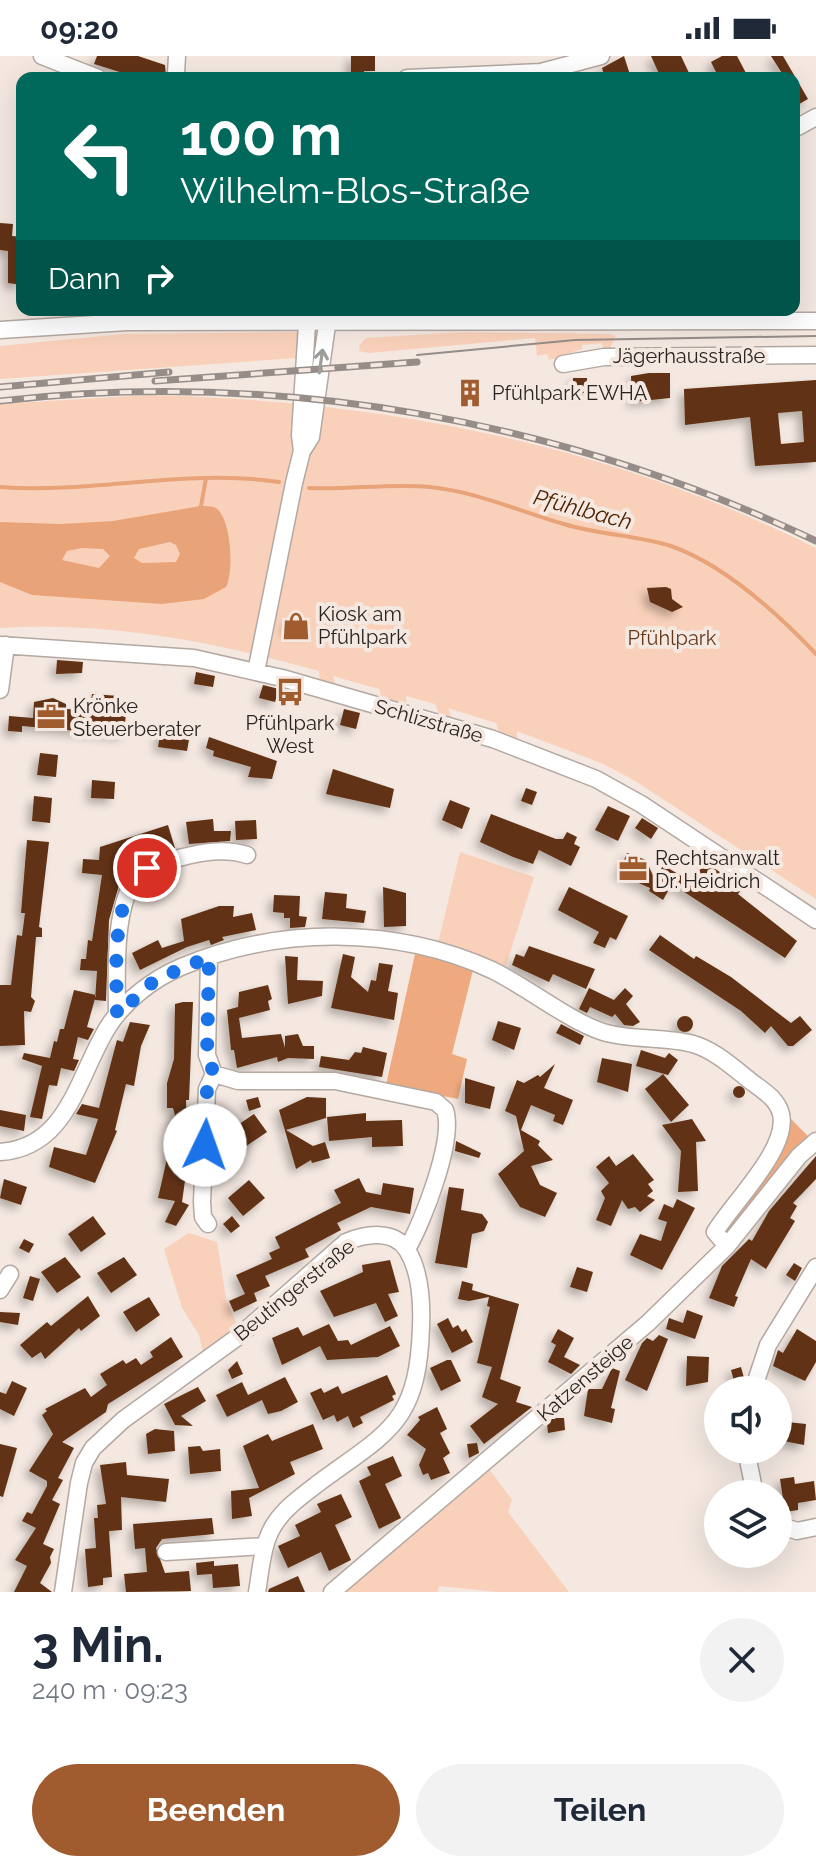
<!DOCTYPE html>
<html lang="de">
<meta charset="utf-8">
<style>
:root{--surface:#fff;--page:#f2f2f3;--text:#1f2937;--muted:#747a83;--accent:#a05b2e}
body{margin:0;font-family:Raleway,sans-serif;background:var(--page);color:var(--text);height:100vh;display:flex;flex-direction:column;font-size:30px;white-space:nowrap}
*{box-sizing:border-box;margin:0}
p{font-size:26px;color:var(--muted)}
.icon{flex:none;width:44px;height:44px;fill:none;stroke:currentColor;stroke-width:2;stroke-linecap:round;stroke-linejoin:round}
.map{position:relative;height:1536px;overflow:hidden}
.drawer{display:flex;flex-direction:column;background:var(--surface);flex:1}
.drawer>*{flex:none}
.hud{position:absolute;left:16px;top:16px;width:784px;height:244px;border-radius:16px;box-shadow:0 8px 32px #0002;background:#00695c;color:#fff;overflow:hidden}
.controls{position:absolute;left:704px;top:1320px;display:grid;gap:16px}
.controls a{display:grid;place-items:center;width:88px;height:88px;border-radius:50%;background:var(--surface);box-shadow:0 8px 32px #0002;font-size:40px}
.pin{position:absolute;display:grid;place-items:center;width:68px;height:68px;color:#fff;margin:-34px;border:4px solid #fff;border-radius:50%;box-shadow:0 2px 8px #0007}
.me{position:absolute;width:88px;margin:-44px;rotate:3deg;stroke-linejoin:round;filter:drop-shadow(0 0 6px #0008)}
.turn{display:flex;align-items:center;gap:28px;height:168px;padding:0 32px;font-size:36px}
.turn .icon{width:104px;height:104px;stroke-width:2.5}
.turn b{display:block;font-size:56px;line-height:68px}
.then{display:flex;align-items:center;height:76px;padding:0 32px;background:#0003;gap:16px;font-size:30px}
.round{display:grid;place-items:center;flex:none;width:84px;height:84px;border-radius:42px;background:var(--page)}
.head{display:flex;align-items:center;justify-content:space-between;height:136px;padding:0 32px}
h1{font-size:48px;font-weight:700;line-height:60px}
.cta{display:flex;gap:16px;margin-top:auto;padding:16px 32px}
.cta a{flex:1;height:92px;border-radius:48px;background:var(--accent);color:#fff;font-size:32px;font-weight:700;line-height:92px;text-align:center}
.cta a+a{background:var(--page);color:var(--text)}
.status{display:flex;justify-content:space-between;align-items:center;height:56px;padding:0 40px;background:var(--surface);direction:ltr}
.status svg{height:22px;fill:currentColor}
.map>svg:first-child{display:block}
</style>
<div class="status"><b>09:20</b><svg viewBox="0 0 49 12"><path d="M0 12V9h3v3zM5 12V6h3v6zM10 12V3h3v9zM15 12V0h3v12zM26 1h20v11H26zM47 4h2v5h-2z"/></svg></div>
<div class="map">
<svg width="816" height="1536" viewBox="0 0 816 1536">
<defs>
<filter id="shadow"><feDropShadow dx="-5" dy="5" stdDeviation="4" flood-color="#0004"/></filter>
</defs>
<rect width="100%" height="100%" fill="#f4e8e1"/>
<!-- green -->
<path fill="#f9d1ba" d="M298 276 297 302 0 323V290L124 278Z
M464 276 609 278 616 280 610 292H603L602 287 582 289V293L549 304 547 298 537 300 535 282 369 297 359 295 360 289 357 292 366 282Z
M149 339C385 345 604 387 816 492V843L632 723 601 707 517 675V684L499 677 496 667 448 652 453 664 440 660 435 648 406 640 407 651 382 643 379 633 333 620 336 631 320 626 319 615C215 586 109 565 0 572V348Z
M460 796 534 821 505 913 438 887Z
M189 1177 217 1186 226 1242 237 1269 203 1296 199 1279 182 1252 164 1193Z
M490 1414 512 1444 508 1456 569 1536H497L439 1530 438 1536H335Z"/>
<!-- forest -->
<path fill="#efa97f" d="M415 898 474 910 452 998 467 1003 458 1043 386 1029Z
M790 1062 810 1082 726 1180 724 1174 787 1079Z"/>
<!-- water -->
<path fill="#e9a379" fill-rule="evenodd" d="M201 450C206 450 210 450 214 451 232 459 234 517 226 531L204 543 162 548 32 539 0 526V466L61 468 113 465ZM170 486 176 489 180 498 176 506 142 507 134 502 139 493ZM82 492 103 493 110 500 99 512 62 504 67 495Z"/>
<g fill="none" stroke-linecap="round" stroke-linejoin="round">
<!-- stream -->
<path stroke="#e9a379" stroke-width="4" d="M0 431C93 438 187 412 279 426
M309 432C349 434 390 427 430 431 478 436 518 455 564 468 599 479 636 479 671 490 725 509 778 558 816 598
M201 450 206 422"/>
</g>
<!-- building -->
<path fill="#623313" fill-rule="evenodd" filter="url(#shadow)" d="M97 0H138L165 9 166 20 139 22 94 8Z
M351 0H375V15H364V20H351Z
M624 0 631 22H605L602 12Z
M651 0H681L689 17 686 22H661Z
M722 0H737L747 19 719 22 711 6Z
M771 0H783L808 43 794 51V22H785Z
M0 167 13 168 12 180 22 181V229L8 227V195L0 194Z
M649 317H670V342L632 346 631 320Z
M573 322H587V337H573Z
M816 324V406L755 410 750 361 685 369 684 333ZM802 355 804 386 781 388 778 357Z
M666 531 671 533 672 543 683 551 672 556 650 546 647 532Z
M288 563 305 566 303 577 286 574Z
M57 604 83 606 82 617 56 618Z
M196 616 215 620 213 631 194 628Z
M263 629 279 633 275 646 259 642Z
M92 638 119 640 118 653 126 657 124 679 22 670V676L8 675 9 660 33 662 34 646 53 642 66 648V653L90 654Z
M344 653 360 657 356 673 340 669Z
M161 673 190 678 187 695 158 691Z
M209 681 277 705 272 723 248 721 251 711 213 700 214 695 206 692Z
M40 697 58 699 56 721 37 719Z
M333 713 394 733 390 752 326 738Z
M92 724 115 726 114 743 91 742Z
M526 732 537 736 532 749 521 745Z
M34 740 52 742 50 767 32 765Z
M450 744 470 752 462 773 442 764Z
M608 750 630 760 618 785 595 774Z
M491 758 556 783H563L567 776 577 781 574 788 580 791 571 810 539 794 533 808 513 801 480 786Z
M642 762 658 772 651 783 635 772Z
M213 763 214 775H231L230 785 189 788 186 766Z
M256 764 257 783 236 784 235 765Z
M168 769 175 792 148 800 124 812 109 864 106 945 95 944 97 915 80 914 81 903H86L88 884 92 885 102 819 82 817 83 803 99 804 100 791Z
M27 784 49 786 39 871 42 872V881H36L31 941 35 945 31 956 24 955 25 989 0 990V929H11L17 879 22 880 25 857H21Z
M627 797 646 804 655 824 663 809 690 825 706 807 743 831 738 838 797 885 785 902 672 828 663 844 649 835 650 832 618 818Z
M383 831 406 837V870L384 871Z
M569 831 628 860 616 884 610 881 605 892 593 887 599 876 558 854Z
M325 836 347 838 346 852 366 855 364 867 322 863Z
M274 839 300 840 299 860 307 861 305 871 290 872V862H284V857L273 856Z
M219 850H234L233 861 252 857 256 874 222 881 224 884 211 889 209 884 187 891 140 914 132 897 158 884 162 892 184 885 181 863Z
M660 879 694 903 696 900 731 921 791 967 800 960 812 974 793 990H788L771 970 765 977 741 955 649 894Z
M529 890 595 913 586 933 553 918 549 926 512 909 516 898 524 901Z
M343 898 355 901 351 921 368 936 371 924 376 925 379 907 393 909 388 935 398 937 394 964 331 952Z
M285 900 298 901 297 924 323 925 322 940 288 948Z
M268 929 272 943 268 945 270 954 239 962 242 982 281 978 285 992V980L298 978 303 990H314V1003L288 1002 278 1006 277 1001 237 1012 234 994H231L227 954 238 951 239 936Z
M589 932 614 944 625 932 633 940 626 948 640 966 633 970 624 969 615 958 612 961 590 951 587 957 579 953Z
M74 934 96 939 87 971 94 973 88 984 78 981 73 1003 79 1004 74 1015 61 1012 57 1030 49 1029 42 1063 30 1061 42 1010 22 1003 24 997 50 1002 54 985 57 986 60 973H64Z
M183 946H193L189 1044H186L187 1081 191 1082 182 1146 189 1149 176 1170 165 1166 175 1145 158 1142 176 1063 173 1052H167V1027L174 1003 175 948Z
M677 968a8 8 0 1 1 16 0a8 8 0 1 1-16 0Z
M498 965 521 972 514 994 492 984Z
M130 966 150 969 141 990 134 1030 126 1028 115 1074 117 1075 95 1127 49 1111 54 1091 86 1099 98 1063 76 1058 82 1048 99 1052 117 984 123 986Z
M561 968 584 980 580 989 556 977Z
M363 991 387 997 382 1021 319 1011 321 1000 349 1004 355 996 361 997Z
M641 994 665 1002 669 997 678 1004 668 1019 636 1010Z
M602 1002 632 1008 628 1036 597 1026Z
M555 1008 544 1032 573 1044 563 1069 553 1065 555 1059 531 1049 521 1074 540 1085 538 1089 553 1104 531 1110 540 1129 557 1137 545 1161 520 1151 498 1118 524 1095 516 1060 505 1055 517 1024 524 1027 538 1019 540 1021Z
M663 1018 689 1049 671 1066 645 1033Z
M465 1022 495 1031 490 1053 465 1047Z
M733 1036a6 6 0 1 1 12 0a6 6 0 1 1-12 0Z
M258 1041 261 1051 249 1055 246 1044Z
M307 1041 326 1042V1062L286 1074 313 1090 325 1086 330 1102 312 1107 311 1104 296 1113 279 1054Z
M0 1054 26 1059 24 1075 0 1070Z
M366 1057V1065L402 1064 403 1090 372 1091V1081L329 1085 327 1061Z
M254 1058 267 1076 236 1097 223 1079Z
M692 1063 706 1085 696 1086 698 1135 678 1136 681 1095 662 1069Z
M456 1085 481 1097 479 1102 455 1095Z
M633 1098 654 1124 648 1128 653 1135 647 1140 655 1144 640 1156 635 1151 628 1153 622 1144 611 1170 596 1164 605 1142 601 1135 609 1127 596 1111 609 1100 616 1110Z
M816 1100V1123L793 1147 797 1150 790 1162 795 1165 766 1213 751 1203 735 1240 738 1241 734 1251 709 1242 722 1210 749 1183 752 1185 769 1155Z
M359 1122 366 1136 381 1139 383 1127 414 1132 410 1158 371 1151 337 1167 341 1174 305 1193 309 1201 265 1220 270 1230 254 1237 257 1245 234 1256 229 1245 245 1238 236 1219 272 1203 269 1197 280 1192 275 1181 341 1147 334 1134Z
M4 1123 27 1131 21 1149 0 1142Z
M249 1124 265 1142 243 1160 228 1142Z
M449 1131 464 1133 461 1154 482 1158 488 1166 484 1175 472 1178 467 1212 435 1207Z
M677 1143 695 1152 662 1214 630 1199 640 1178 661 1185 667 1166 658 1163 664 1148 673 1152Z
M93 1160 106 1178 81 1196 68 1178Z
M232 1160 240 1170 231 1177 223 1168Z
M24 1183 34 1188 29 1197 19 1192Z
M65 1201 81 1221 57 1237 41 1216Z
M124 1201 137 1219 111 1237 97 1217Z
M390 1204 399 1236 388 1238 398 1260 385 1266 376 1247 334 1261 320 1235 363 1216 362 1209Z
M794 1207 802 1212 795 1225 786 1219Z
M577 1211 593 1216 587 1236 570 1231Z
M30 1220 40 1223 33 1245 23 1242Z
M462 1225 473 1228 472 1234 519 1248 500 1323 521 1331 516 1346 532 1351 484 1388 470 1370 498 1348 482 1341 492 1311 477 1307 490 1251 487 1250 489 1241 469 1245 458 1243Z
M88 1240 100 1260 81 1275 79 1272 45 1303 41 1296 32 1302 20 1289 47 1266 51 1270Z
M149 1241 160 1259 136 1276 123 1256Z
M687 1254 703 1260 695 1283 666 1273 669 1262 683 1267Z
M0 1256 20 1257 18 1269 0 1266Z
M448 1262 453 1272 458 1269 462 1276 466 1273 473 1286 452 1297 437 1268Z
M329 1268 338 1285 348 1284 351 1289 390 1270 400 1290 378 1301 327 1304 320 1290 282 1309 272 1282 298 1271 303 1280Z
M558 1273 574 1282 564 1301 580 1309 571 1318 548 1306 556 1289 551 1286Z
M797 1273 816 1285V1306L805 1325 773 1310 778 1294 783 1297Z
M659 1279 668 1283 647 1335 625 1324 642 1287 647 1282 653 1285Z
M171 1281 183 1301 108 1348 106 1356 62 1386 74 1392 58 1422 63 1424 52 1444 60 1448 43 1488 54 1493 50 1501 51 1507 40 1527 52 1536H14L27 1510 15 1504 36 1472 22 1465 27 1456 32 1458 47 1430V1425L29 1415 53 1378 42 1359 47 1355 45 1353 85 1332 91 1341 107 1329 100 1318 123 1304 126 1308 136 1302 141 1309 153 1301 150 1296Z
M687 1300 709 1301 708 1326 686 1330Z
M447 1304H451L461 1325 441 1335 430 1312Z
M237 1305 243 1318 232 1323 228 1314Z
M741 1311 744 1322 734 1325 731 1314Z
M612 1312 620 1315 611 1352 615 1353 612 1367 584 1360 588 1333H602Z
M387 1319 396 1338 392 1340 394 1344 360 1361 363 1367 353 1372 348 1360 337 1366 334 1359 323 1364 310 1337 321 1332 324 1337 338 1330 342 1338Z
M285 1321 298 1346 281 1355 268 1358 262 1344 227 1361 216 1339 242 1326 248 1339Z
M12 1325 27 1332 14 1360 0 1353V1336L6 1338Z
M198 1331 206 1345 181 1360 193 1370 175 1369 164 1348Z
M437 1351 447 1373 440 1377 450 1397 443 1402 450 1417 431 1424 428 1417 423 1419 419 1409 426 1393 407 1379 420 1364 418 1361Z
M553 1362H564L565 1374 548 1377 547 1368Z
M778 1365 806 1368 804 1389 778 1384Z
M313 1368 323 1393 290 1406 295 1418 249 1442 252 1460 232 1463 231 1435 259 1432 243 1390 268 1378 272 1385Z
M155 1373 174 1375 175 1395 148 1398 146 1378Z
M477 1387 479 1397 469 1402 467 1388Z
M0 1388 17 1392 3 1441 0 1440Z
M200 1390 203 1395 220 1393 221 1415 190 1418 188 1391Z
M393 1400 402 1420 385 1428 401 1462 379 1473 359 1425 371 1419 367 1411Z
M126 1406 127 1419 169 1423 166 1446 121 1441 122 1474 109 1475 112 1521 103 1522V1529L88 1531 85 1493 96 1492 94 1462H98L97 1449 106 1448 100 1409Z
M794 1421 795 1428 814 1425 816 1444 798 1447V1454L785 1456 780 1423Z
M341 1438 352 1461 335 1469 351 1504 329 1515 321 1496 288 1512 278 1490 300 1480 295 1469 321 1456 317 1448Z
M212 1462 214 1478 162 1483 156 1492 165 1517 189 1515 191 1535 126 1536 124 1518 147 1516 145 1492 135 1493 133 1468Z
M214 1505V1510L238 1508 240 1530 213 1532 212 1518 197 1519 196 1507Z
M298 1520 305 1536H268L269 1533Z"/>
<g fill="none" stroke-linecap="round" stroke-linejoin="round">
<defs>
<path id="minor" d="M42 0 98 22
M176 17 177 0
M407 22 541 16 601 0
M794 73 816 61
M0 274 127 266 816 265
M563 308 604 301 816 299
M302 395 300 379 307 268
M0 589 194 602 282 622 493 683 596 723 641 748 816 864
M256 616 294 427 302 395 311 381 327 269
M0 634 6 589
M209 901 207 999 214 1018 238 1025H335L436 1046 445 1054C455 1083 423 1166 407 1193
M117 959C117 921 112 847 139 818 149 808 166 806 179 802 202 796 224 792 247 799
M0 1096C68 1092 78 1019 108 971 124 945 153 923 181 911 279 870 396 870 492 914 527 931 569 965 603 976 632 985 664 980 693 988 715 994 736 1014 753 1027 765 1036 777 1043 781 1058 789 1093 733 1146 715 1176L727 1190
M208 1168 203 1161 202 1146 207 1033 214 1018
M0 1234 10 1218
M753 1334 768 1289 816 1211
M746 1394 755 1438
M778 1469 797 1475 816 1471
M166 1496 265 1490
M63 1536 79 1427 84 1407 93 1392 123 1364 239 1280 346 1186C365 1178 394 1173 407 1194 421 1216 422 1247 421 1271 418 1369 387 1376 316 1429 302 1440 286 1451 276 1466 262 1485 261 1514 257 1536
M332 1536 648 1267 727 1190 799 1100 816 1085"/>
</defs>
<!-- minor casing -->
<use href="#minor" stroke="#b3a8a2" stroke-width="19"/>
<!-- minor -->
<use href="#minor" stroke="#fff" stroke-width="16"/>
<!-- tram -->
<path stroke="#968d89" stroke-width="2" d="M417 299 575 284 816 280"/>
<defs>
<path id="rail" d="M155 325 417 306
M0 331 169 316
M0 345C281 313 562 364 816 485"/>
</defs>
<!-- rail casing -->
<use href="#rail" stroke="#968d89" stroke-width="7"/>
<!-- rail -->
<use href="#rail" stroke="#f4e8e1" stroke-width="4" stroke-dasharray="12" stroke-linecap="butt"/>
</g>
<!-- one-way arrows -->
<defs><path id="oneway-shaft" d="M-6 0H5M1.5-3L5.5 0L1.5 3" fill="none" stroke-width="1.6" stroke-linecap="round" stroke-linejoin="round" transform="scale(2)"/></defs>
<use stroke="#9f9c9c" href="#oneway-shaft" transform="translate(321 305) rotate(-82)"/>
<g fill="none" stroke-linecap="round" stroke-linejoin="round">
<!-- route -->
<path stroke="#1a73e8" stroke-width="14" stroke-dasharray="0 25.2" d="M147 812C109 842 117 915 117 959L155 924 209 901 207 999 214 1018 207 1033 205 1089"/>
</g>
<!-- icons -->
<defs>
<symbol id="building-bare" viewBox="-9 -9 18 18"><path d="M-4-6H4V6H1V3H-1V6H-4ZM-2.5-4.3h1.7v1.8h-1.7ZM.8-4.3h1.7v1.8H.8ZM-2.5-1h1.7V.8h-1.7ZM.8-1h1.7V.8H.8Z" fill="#a05b2e" stroke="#f4e8e1" stroke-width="2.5" paint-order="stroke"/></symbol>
<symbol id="shop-bare" viewBox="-9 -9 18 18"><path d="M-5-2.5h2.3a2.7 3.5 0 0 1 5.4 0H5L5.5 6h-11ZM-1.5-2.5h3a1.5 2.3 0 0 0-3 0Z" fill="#a05b2e" stroke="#f4e8e1" stroke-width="2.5" paint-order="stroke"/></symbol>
<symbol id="bus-bare" viewBox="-9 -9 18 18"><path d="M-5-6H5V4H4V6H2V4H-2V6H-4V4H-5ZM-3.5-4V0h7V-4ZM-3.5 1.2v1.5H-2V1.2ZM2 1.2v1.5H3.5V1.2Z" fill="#a05b2e" stroke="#f4e8e1" stroke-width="2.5" paint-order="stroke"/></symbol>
<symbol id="office-bare" viewBox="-9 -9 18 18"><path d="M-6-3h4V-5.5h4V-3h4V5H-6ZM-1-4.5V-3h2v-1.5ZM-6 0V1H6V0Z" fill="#a05b2e" stroke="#f4e8e1" stroke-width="2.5" paint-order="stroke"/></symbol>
</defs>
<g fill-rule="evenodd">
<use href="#building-bare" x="450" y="317" width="40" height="40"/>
<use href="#shop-bare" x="276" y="550" width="40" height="40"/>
<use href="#bus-bare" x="270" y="616" width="40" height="40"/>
<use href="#office-bare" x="31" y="641" width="40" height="40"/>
<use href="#office-bare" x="613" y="793" width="40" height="40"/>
</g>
<g text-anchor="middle" stroke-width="8" stroke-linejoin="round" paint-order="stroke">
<!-- street labels -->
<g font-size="20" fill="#292422" stroke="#f4e8e1">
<text x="689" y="307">Jägerhausstraße</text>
<text transform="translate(429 665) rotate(16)" y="7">Schlizstraße</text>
<text transform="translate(294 1234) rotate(-39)" y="7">Beutingerstraße</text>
<text transform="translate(585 1322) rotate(-41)" y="7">Katzensteige</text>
</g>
<!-- poi labels -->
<g font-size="20" fill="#292422" stroke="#f4e8e1" text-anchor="start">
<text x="492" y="344">Pfühlpark EWHA</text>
<text x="318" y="565">Kiosk am<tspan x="318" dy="23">Pfühlpark</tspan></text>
<text x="73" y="657">Krönke<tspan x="73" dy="23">Steuerberater</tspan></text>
<text x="290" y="674" text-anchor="middle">Pfühlpark<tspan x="290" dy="23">West</tspan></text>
<text x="655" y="809">Rechtsanwalt<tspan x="655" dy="23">Dr. Heidrich</tspan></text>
</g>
<!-- park labels -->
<g font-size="20" fill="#66381a" stroke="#f4e8e1">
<text x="672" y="589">Pfühlpark</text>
</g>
<!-- water labels -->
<g font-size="22" font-style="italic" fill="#4e2201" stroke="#f4e8e1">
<text transform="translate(583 453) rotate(15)" y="8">Pfühlbach</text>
</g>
</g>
</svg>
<div class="controls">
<a><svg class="icon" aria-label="sound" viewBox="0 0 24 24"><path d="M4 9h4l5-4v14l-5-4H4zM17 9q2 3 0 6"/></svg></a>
<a><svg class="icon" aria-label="layers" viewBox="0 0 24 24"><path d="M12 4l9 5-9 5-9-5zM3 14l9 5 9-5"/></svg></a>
</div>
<div class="pin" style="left:147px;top:812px;background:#d93025"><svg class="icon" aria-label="arrive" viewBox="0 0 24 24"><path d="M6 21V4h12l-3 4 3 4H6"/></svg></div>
<svg class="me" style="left:205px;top:1089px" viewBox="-20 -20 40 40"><circle r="19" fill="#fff"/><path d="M0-13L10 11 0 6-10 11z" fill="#1a73e8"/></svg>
<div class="hud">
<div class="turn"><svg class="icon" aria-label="left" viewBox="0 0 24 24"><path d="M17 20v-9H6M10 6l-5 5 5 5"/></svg><div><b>100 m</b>Wilhelm-Blos-Straße</div></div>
<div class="then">Dann<svg class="icon" aria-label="right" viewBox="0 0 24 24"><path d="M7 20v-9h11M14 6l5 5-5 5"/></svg></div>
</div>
</div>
<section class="drawer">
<div class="head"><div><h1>3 Min.</h1><p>240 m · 09:23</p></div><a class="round"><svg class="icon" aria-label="close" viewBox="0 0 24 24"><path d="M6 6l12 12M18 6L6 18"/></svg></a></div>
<div class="cta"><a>Beenden</a><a>Teilen</a></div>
</section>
